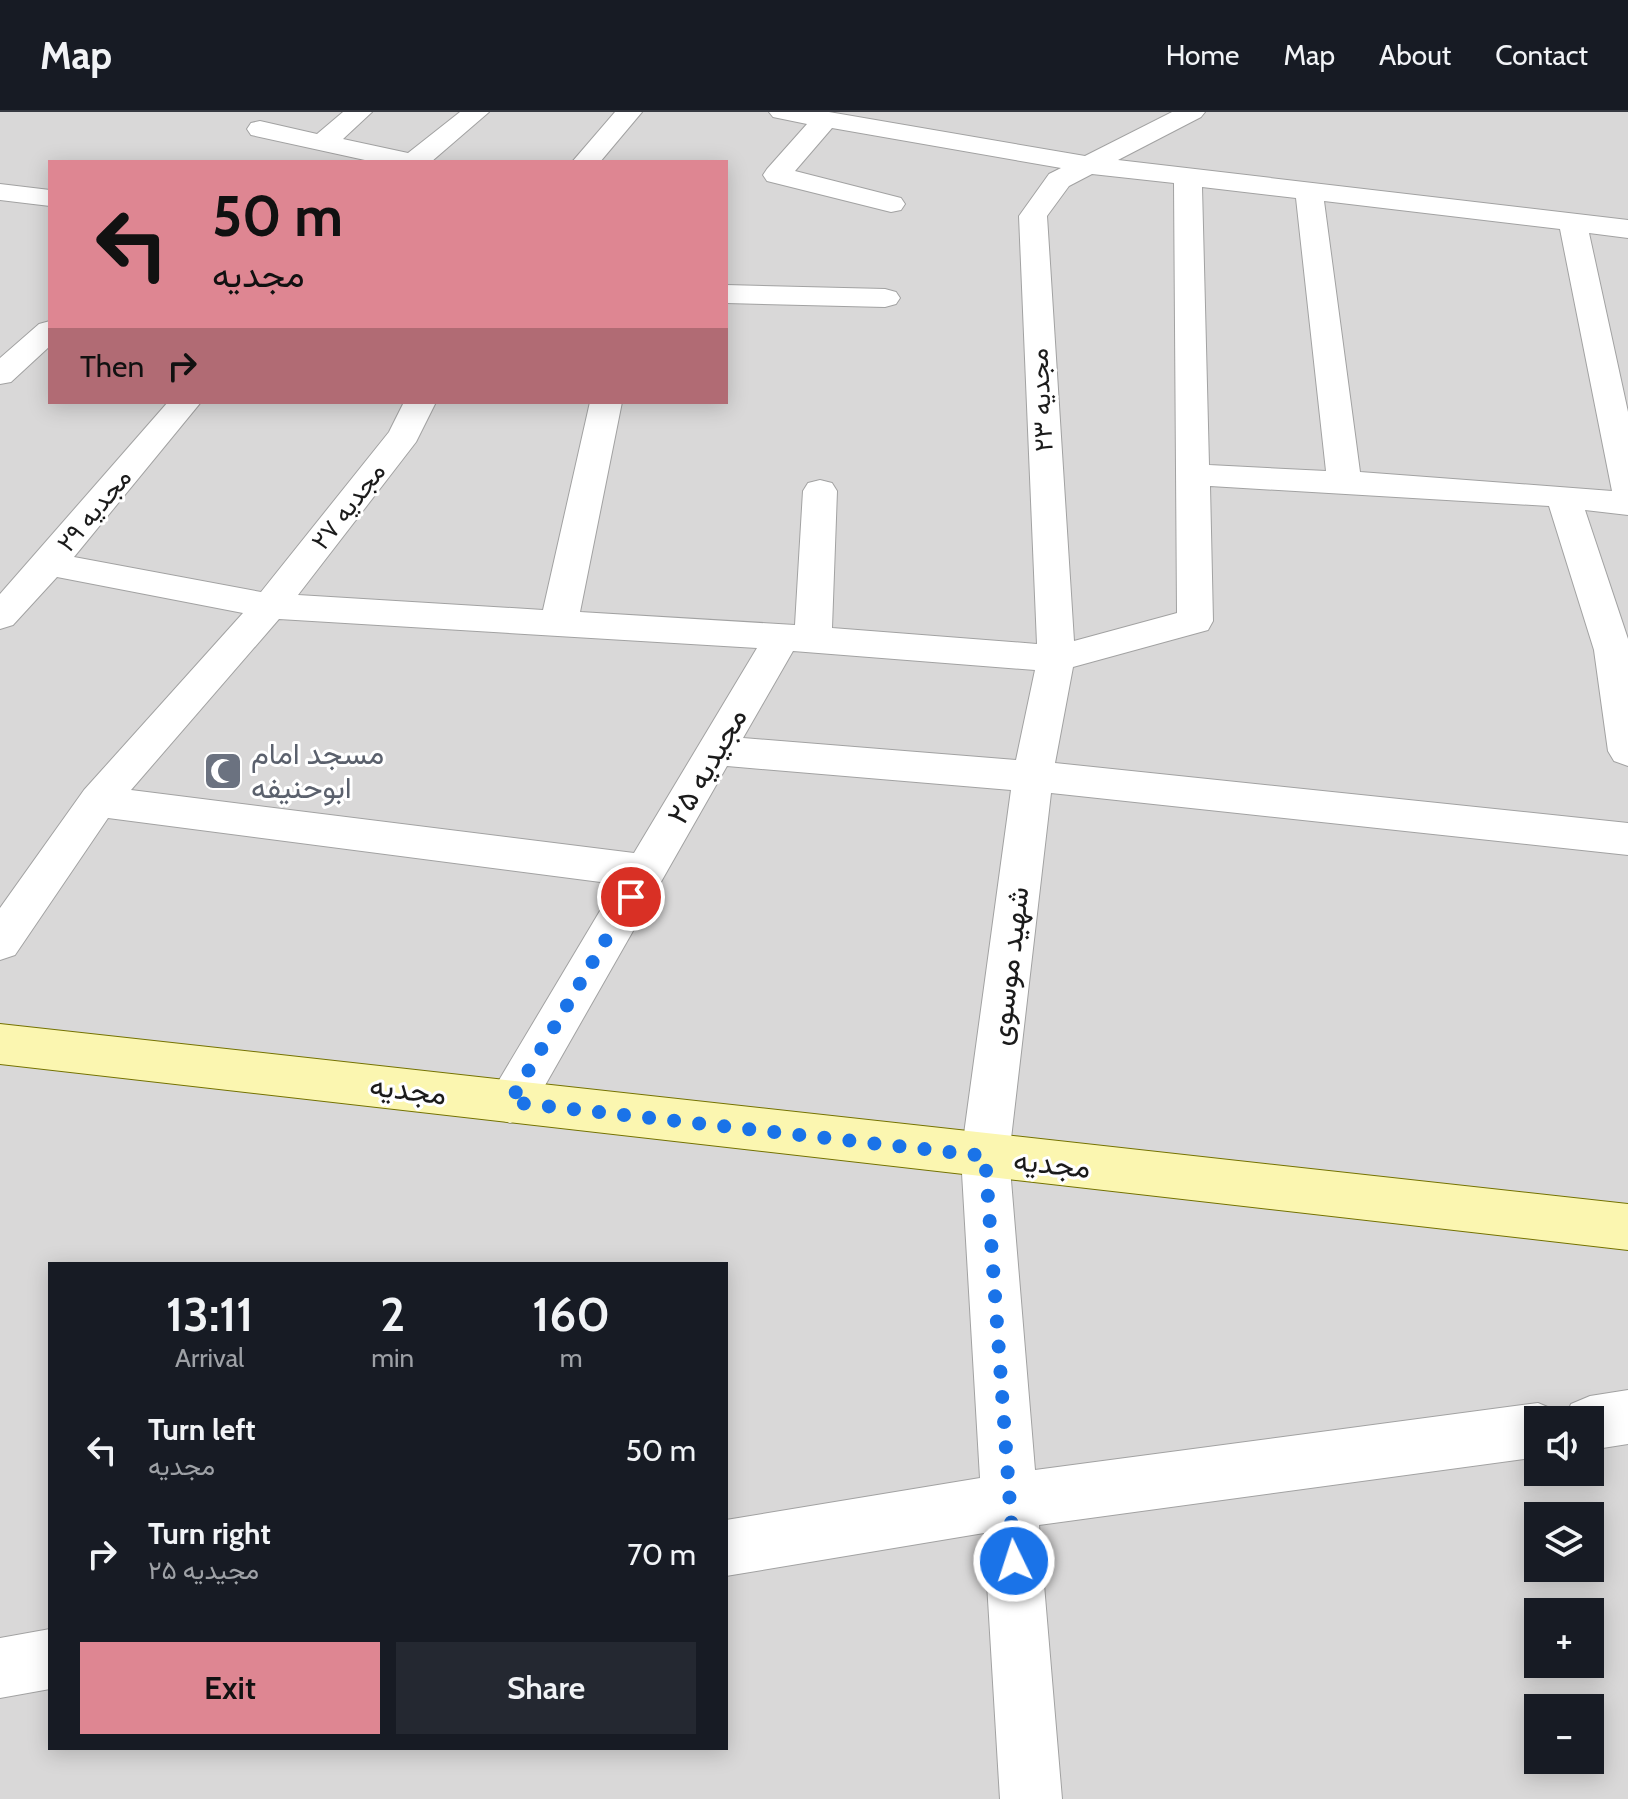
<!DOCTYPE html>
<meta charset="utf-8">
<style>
:root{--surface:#171b24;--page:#242831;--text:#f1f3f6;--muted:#9ea1a6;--line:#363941;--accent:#de8692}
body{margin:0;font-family:Cabin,Vazirmatn,sans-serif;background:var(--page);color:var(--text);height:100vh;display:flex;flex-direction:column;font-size:30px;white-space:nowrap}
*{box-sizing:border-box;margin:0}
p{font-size:26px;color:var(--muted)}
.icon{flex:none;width:44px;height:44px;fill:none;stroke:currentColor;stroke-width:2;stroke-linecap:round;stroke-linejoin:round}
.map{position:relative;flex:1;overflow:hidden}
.panel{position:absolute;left:48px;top:1150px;width:680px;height:488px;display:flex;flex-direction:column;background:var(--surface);border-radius:0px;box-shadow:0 4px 20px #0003}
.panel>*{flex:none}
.guide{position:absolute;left:48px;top:48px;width:680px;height:244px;border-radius:0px;box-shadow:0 4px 20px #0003;background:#de8692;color:#111;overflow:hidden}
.controls{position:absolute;left:1524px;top:1294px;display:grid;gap:16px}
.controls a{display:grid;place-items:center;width:80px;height:80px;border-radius:0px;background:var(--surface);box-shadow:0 4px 20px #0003;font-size:40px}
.pin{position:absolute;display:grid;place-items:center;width:68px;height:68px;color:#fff;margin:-34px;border:4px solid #fff;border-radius:50%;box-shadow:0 2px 8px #0007}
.me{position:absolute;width:88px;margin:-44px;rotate:356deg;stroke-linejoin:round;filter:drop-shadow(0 0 6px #0008)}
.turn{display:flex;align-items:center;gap:28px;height:168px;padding:0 32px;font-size:36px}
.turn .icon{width:104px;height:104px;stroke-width:2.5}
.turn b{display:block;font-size:56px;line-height:68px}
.then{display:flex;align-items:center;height:76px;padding:0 32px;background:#0003;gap:16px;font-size:30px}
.eta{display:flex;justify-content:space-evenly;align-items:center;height:136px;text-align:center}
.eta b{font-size:48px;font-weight:600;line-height:56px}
.primary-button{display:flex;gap:16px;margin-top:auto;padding:16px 32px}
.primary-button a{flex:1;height:92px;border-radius:0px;background:var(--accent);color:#111;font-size:32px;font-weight:600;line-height:92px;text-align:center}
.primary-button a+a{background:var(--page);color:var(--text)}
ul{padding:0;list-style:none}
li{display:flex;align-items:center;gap:24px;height:104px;padding:0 32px}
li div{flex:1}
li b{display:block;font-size:30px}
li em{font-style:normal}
header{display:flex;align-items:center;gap:48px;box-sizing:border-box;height:112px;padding:0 40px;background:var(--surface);border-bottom:2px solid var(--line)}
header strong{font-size:38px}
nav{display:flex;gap:44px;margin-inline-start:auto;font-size:28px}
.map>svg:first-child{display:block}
</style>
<header>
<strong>Map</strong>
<nav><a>Home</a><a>Map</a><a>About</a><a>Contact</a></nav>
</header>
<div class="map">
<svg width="1628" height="1687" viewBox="0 0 1628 1687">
<rect width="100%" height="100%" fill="#ede7e0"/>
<!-- residential -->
<path fill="#d9d8d8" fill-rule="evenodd" d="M0 0H1628V1687H0ZM50 50H726V290H50ZM50 1152H726V1636H50ZM1538 1308H1590V1360H1538ZM1538 1404H1590V1456H1538ZM1538 1500H1590V1552H1538ZM1538 1596H1590V1648H1538Z"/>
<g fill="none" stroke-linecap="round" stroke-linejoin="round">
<defs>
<path id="street" d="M343 0H372L343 27 408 41 460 0H489L431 50H374L251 23 247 17 251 11 260 9 317 22Z
M615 0H642L600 50H572Z
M769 0H829L1085 44 1172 0H1205L1201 5 1118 48 1628 108V126L1589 121 1628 300V403L1585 398 1628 527V654L1614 649 1608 639 1594 538 1549 394 1210 374 1213 509 1208 518 1073 555 1055 651 1628 711V743L1051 681 1009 1044 1035 1358 1538 1291 1557 1299 1561 1308H1538V1345L1039 1413 1062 1687H1000L984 1421 726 1464V1408L980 1366 961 1044 1011 678 727 654 527 1005 510 1011 493 1005 486 990 616 772 108 706 15 843 0 848V796L84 678 243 501 57 465 13 513 0 517V482L168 290H201L74 445 261 480 389 320 404 290H436L416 330 298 483 543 498 590 290H622L580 500 795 513 803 379 808 371 820 368 832 371 837 379 832 516 1037 532 1019 104 1049 62 1061 56 832 16 795 59 901 86 905 92 901 98 891 100 767 69 763 63 767 57 807 12 773 5ZM1092 62 1174 71 1177 501 1074 529 1047 104 1069 74ZM1202 75 1296 86 1326 359 1209 353ZM1324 89 1560 117 1612 379 1360 360ZM279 507 757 536 634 741 131 678ZM793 539 1035 558 1016 648 743 626Z
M0 72 50 78V94L0 88Z
M726 173 885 177 896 180 900 186 896 192 885 195 726 191Z
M50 209V234L11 270 0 272V246L39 212Z
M1628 1278V1332L1590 1338V1308H1564L1571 1292 1590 1284Z
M50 1517V1577L0 1586V1526Z"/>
<path id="secondary" d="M0 912 1628 1092V1138L0 952Z"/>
</defs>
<!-- street casing -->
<use href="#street" stroke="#a2a2a2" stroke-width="2"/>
<!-- secondary casing -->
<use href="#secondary" stroke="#747201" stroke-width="2"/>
<!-- street -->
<use href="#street" fill="#fff" fill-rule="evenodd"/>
<!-- secondary -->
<use href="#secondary" fill="#fbf6b0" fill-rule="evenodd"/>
</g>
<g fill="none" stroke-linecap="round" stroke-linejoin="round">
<!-- route -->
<path stroke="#1a73e8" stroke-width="14" stroke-dasharray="0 25.2" d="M631 785 510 990 985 1044 1014 1449"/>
</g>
<!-- icons -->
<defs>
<symbol id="mosque-square" viewBox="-11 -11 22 22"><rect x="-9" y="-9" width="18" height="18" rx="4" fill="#6b7280" stroke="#fff"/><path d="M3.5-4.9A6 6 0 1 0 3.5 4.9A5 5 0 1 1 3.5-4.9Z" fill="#fff"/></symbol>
</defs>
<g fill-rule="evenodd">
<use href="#mosque-square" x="201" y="637" width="44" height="44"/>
</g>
<g text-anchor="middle" stroke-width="6" stroke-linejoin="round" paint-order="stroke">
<!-- far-street labels -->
<g font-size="26" fill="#1b1b1b" stroke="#fff">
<text transform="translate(1041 288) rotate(-93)" y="9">مجدیه ۲۳</text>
<text transform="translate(348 394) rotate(-52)" y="9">مجدیه ۲۷</text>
<text transform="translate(94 398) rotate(-50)" y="9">مجدیه ۲۹</text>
</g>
<!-- worship labels -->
<g font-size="30" fill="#5b616d" stroke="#fff" text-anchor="start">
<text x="251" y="652">مسجد امام<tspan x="251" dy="34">ابوحنیفه</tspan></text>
</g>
<!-- street labels -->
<g font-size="30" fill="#1b1b1b" stroke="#fff">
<text transform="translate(707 654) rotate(-60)" y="10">مجیدیه ۲۵</text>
<text transform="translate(1009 854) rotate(-83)" y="10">شهید موسوی</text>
<text transform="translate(408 978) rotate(7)" y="10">مجدیه</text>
<text transform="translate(1052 1052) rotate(6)" y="10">مجدیه</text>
</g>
</g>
</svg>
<div class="controls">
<a><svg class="icon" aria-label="sound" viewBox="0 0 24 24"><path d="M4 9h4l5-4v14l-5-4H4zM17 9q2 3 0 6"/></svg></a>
<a><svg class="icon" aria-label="layers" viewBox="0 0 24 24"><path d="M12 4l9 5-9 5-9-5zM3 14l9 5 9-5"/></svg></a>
<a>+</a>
<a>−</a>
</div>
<div class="pin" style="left:631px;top:785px;background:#d93025"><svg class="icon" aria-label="arrive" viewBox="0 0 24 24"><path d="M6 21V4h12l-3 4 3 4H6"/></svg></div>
<svg class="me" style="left:1014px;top:1449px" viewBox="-20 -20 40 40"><circle r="17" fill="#1a73e8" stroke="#fff" stroke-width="3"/><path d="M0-11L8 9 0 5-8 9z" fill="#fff"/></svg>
<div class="guide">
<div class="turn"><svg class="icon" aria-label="left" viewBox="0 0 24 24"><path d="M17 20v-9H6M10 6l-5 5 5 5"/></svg><div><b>50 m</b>مجدیه</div></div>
<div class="then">Then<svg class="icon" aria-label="right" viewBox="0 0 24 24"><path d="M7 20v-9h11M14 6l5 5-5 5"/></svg></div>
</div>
<section class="panel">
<div class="eta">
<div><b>13:11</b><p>Arrival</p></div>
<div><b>2</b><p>min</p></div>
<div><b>160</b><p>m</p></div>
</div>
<ul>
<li><svg class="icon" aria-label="left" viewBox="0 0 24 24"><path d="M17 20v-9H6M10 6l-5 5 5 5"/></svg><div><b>Turn left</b><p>مجدیه</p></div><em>50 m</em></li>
<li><svg class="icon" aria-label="right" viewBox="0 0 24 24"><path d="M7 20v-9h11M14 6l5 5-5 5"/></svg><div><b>Turn right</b><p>مجیدیه ۲۵</p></div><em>70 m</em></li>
</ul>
<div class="primary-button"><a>Exit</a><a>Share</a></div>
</section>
</div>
